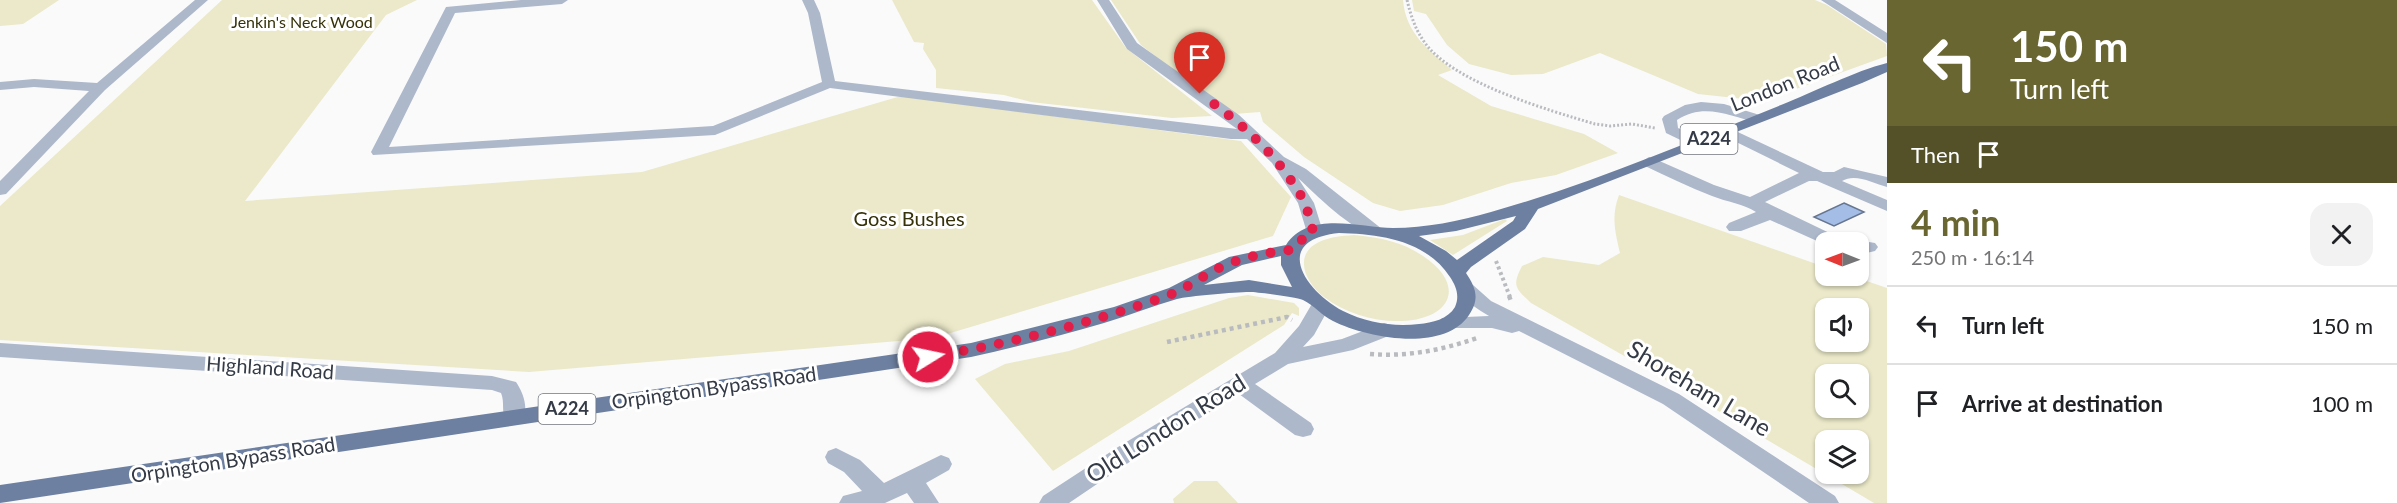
<!DOCTYPE html>
<meta charset="utf-8">
<style>
:root{--surface:#fff;--page:#f2f2f2;--text:#202124;--muted:#757577;--line:#e0e0e0;--accent:#6a6632}
body{margin:0;font-family:Lato,sans-serif;background:var(--page);color:var(--text);height:100vh;display:flex;flex-direction:column;font-size:22px;white-space:nowrap}
*{box-sizing:border-box;margin:0}
p{font-size:20px;color:var(--muted)}
.icon{flex:none;width:33px;height:33px;fill:none;stroke:currentColor;stroke-width:2;stroke-linecap:round;stroke-linejoin:round}
.map{position:relative;flex:1;overflow:hidden}
.side{display:flex;flex-direction:column;background:var(--surface);width:510px}
.side>*{flex:none}
.hud{background:#6a6632;color:#fff;overflow:hidden}
.needle{width:39px;rotate:271deg}
.buttons{position:absolute;left:1815px;top:232px;display:grid;gap:12px}
.buttons a{display:grid;place-items:center;width:54px;height:54px;border-radius:12px;background:var(--surface);box-shadow:0 2px 4px #0004;font-size:30px}
.pin{position:absolute;display:grid;place-items:center;width:51px;height:51px;color:#fff;margin:-62px -26px;border-radius:50% 50% 50% 0;rotate:-45deg;box-shadow:0 0 6px #0007}
.pin .icon{rotate:45deg}
.me{position:absolute;width:66px;margin:-33px;rotate:80deg;stroke-linejoin:round;filter:drop-shadow(0 0 4px #0008)}
.turn{display:flex;align-items:center;gap:21px;height:126px;padding:0 24px;font-size:27px}
.turn .icon{width:78px;height:78px;stroke-width:2.5}
.turn b{display:block;font-size:42px;line-height:51px}
.then{display:flex;align-items:center;height:57px;padding:0 24px;background:#0003;gap:12px;font-size:22px}
.round{display:grid;place-items:center;flex:none;width:63px;height:63px;border-radius:18px;background:var(--page)}
.summary{display:flex;align-items:center;justify-content:space-between;height:102px;padding:0 24px}
h1{font-size:36px;font-weight:700;line-height:45px;color:var(--accent)}
ul{padding:0;list-style:none}
li{display:flex;align-items:center;gap:18px;height:78px;padding:0 24px;border-top:2px solid var(--line)}
li div{flex:1}
li b{display:block;font-size:22px}
li em{font-style:normal}
main{display:flex;flex:1;min-height:0}
.map>svg:first-child{display:block}
</style>
<main>
<div class="map">
<svg width="1887" height="503" viewBox="0 0 1887 503">
<rect width="100%" height="100%" fill="#fafafa"/>
<!-- green -->
<path fill="#ebe9c9" fill-rule="evenodd" d="M0 0H59L23 24 0 26Z
M222 0H417L386 15 245 201 642 172 901 96 1241 141 1291 197 1273 236 934 338 529 372 0 340V206Z
M892 0H1092L1126 48 1212 116 1172 118 1031 102 1004 95 936 88V70L923 49 924 43 914 42Z
M1111 0H1403C1406 34 1428 49 1452 70L1438 75 1491 106 1584 134 1618 153 1556 175 1511 183 1443 205 1400 211 1373 203 1304 157 1263 122 1260 112 1234 114 1192 85 1141 45Z
M1412 0H1815L1827 5 1886 44 1887 56 1763 101 1698 94 1600 53 1543 74 1511 75 1469 64 1447 45 1426 14 1414 11Z
M1619 195 1825 267 1826 276H1852L1887 288V503H1874L1656 374 1531 303C1515 288 1512 286 1522 266L1543 257 1599 265 1620 253C1615 232 1611 216 1619 195ZM1826 309H1858V342H1826ZM1826 375H1858V408H1826ZM1826 441H1858V474H1826Z
M1505 219 1507 221 1453 255 1430 240 1463 235Z
M1354 235C1378 237 1403 242 1423 256 1468 286 1450 320 1401 321 1374 322 1345 313 1324 297 1306 284 1292 255 1319 242 1330 237 1341 236 1354 235Z
M1248 295 1294 303 1299 308V316L1292 313 1284 325 1053 471 975 379 1005 364 1069 351 1229 298Z
M1194 481H1217L1238 503H1174L1173 499Z"/>
<!-- building -->
<path fill="#a4bde6" stroke="#677690" stroke-width="1.5" d="M1844 203 1864 212 1834 226 1814 217Z"/>
<g fill="none" stroke-linecap="round" stroke-linejoin="round">
<!-- path-far2 -->
<path stroke="#b9bbbf" stroke-width="3" stroke-dasharray="2 2" stroke-linecap="butt" d="M1407 0C1411 16 1415 29 1425 43 1454 83 1548 110 1595 124L1610 126 1632 124 1655 128"/>
<!-- path-far1 -->
<path stroke="#b9bbbf" stroke-width="4" stroke-dasharray="3 3" stroke-linecap="butt" d="M1496 261 1510 297"/>
<!-- path -->
<path stroke="#b9bbbf" stroke-width="4.5" stroke-dasharray="4 4" stroke-linecap="butt" d="M1509 296 1511 301
M1167 342 1287 317 1292 320
M1370 354C1408 357 1442 350 1477 338"/>
<!-- minor -->
<path fill="#adb8cb" fill-rule="evenodd" d="M195 0H208L105 90 6 194 0 195V181L89 91 34 87 0 90V82L34 79 97 83Z
M521 0H568L562 4 455 13 389 147 713 126 822 82 808 13 802 0H814L820 13 835 81 1237 129 1127 49 1097 0H1109L1137 43 1239 115 1284 157 1306 169 1382 229 1379 233C1357 238 1315 193 1298 178L1314 203 1323 232 1320 236H1308L1298 203 1272 163 1247 139H1231L830 88 715 135 373 155 371 152 446 7Z
M1821 0H1835L1887 33V43Z
M1701 102 1724 104 1763 116 1765 119 1758 123C1730 116 1704 102 1677 120L1678 128 1702 140 1705 143 1702 146 1697 148 1666 133 1662 119 1664 116 1685 105Z
M1727 127 1823 172H1834L1844 167 1887 177V187C1873 183 1855 173 1842 181L1887 200V211L1817 181H1809L1765 202 1842 239 1845 243H1826V245L1770 220 1741 231H1729L1726 227 1729 223 1756 212C1744 204 1727 202 1712 196 1689 187 1666 176 1643 165L1641 162 1649 157 1655 159 1714 185 1750 197 1799 173 1722 135 1719 132Z
M1869 242 1875 243 1878 247 1875 251 1858 255V244Z
M1466 283 1473 285 1491 301 1679 394 1835 496 1839 503H1809L1663 404 1519 331 1512 333 1492 328H1442L1439 323 1442 318 1489 316C1477 309 1465 301 1457 289L1459 285Z
M1320 300 1327 302 1330 306 1314 335 1303 347 1342 339 1384 323 1391 325 1394 330 1391 335 1353 350 1288 364 1255 384 1311 423 1314 429 1311 435 1303 437 1295 435 1239 394 1134 459 1069 503H1039L1043 496 1118 447 1275 353 1299 326 1313 302Z
M0 343 492 376 516 382C524 394 529 409 522 423L514 425 506 423C501 413 505 402 501 393L492 390 0 357Z
M836 448 860 460 884 483 941 455 949 458 952 464 949 470 926 483 939 503H914L907 493 885 503H839L843 496 862 491 844 472 828 463 825 457 828 451Z"/>
<!-- major -->
<path fill="#6d80a1" fill-rule="evenodd" d="M1887 63V72L1862 83 1538 209 1525 229 1471 267 1466 273C1476 288 1480 299 1469 315 1444 353 1367 338 1333 321 1322 316 1314 305 1303 300 1296 297 1258 292 1249 292 1236 292 1188 296 1177 299 1152 306 1128 316 1104 323 1060 336 1015 347 971 357L0 503V485L971 343 1114 307 1169 288 1229 257 1286 245C1309 210 1360 228 1393 228 1425 228 1460 221 1491 212 1590 184 1686 143 1781 105 1814 92 1855 71 1887 63ZM1516 216 1513 221 1457 260 1446 251 1419 236 1456 231ZM1339 233C1379 234 1426 240 1450 277 1456 286 1460 296 1455 307 1448 319 1432 323 1419 324 1394 327 1367 323 1343 311 1304 290 1271 240 1339 233ZM1281 256V265L1292 287 1249 280 1204 285 1242 265Z"/>
</g>
<g fill="none" stroke-linecap="round" stroke-linejoin="round">
<!-- route -->
<path stroke="#e11d48" stroke-width="10" stroke-dasharray="0 18" d="M928 357C1009 344 1087 324 1164 297 1185 290 1202 276 1221 267 1244 257 1268 252 1292 250L1297 243 1314 232C1308 222 1309 210 1304 201 1278 155 1243 124 1200 94"/>
</g>
<g text-anchor="middle" stroke-width="6" stroke-linejoin="round" paint-order="stroke">
<!-- far-park labels -->
<g font-size="16" fill="#353109" stroke="#fff">
<text x="302" y="28">Jenkin's Neck Wood</text>
</g>
<!-- shield labels -->
<g fill="#fff" stroke="#71767e" stroke-width="1.5">
<rect x="1680.5" y="124" width="57" height="30" rx="4.5"/>
<rect x="538.5" y="394" width="57" height="30" rx="4.5"/>
</g>
<g font-size="18" font-weight="bold" fill="#343b46">
<text x="1709" y="145">A224</text>
<text x="567" y="415">A224</text>
</g>
<!-- street labels -->
<g font-size="20" fill="#343b46" stroke="#fff">
<text transform="translate(1785 84) rotate(-22)" y="7">London Road</text>
<text transform="translate(270 368) rotate(4)" y="7">Highland Road</text>
<text transform="translate(714 388) rotate(-8)" y="7">Orpington Bypass Road</text>
<text transform="translate(233 460) rotate(-9)" y="7">Orpington Bypass Road</text>
</g>
<!-- park labels -->
<g font-size="20" fill="#353109" stroke="#fff">
<text x="909" y="226">Goss Bushes</text>
</g>
<!-- near-street labels -->
<g font-size="24" fill="#343b46" stroke="#fff">
<text transform="translate(1699 389) rotate(31)" y="8">Shoreham Lane</text>
<text transform="translate(1166 429) rotate(-32)" y="8">Old London Road</text>
</g>
</g>
</svg>
<div class="buttons">
<a><svg class="needle" viewBox="-14 -14 28 28"><path d="M0-13l5 13h-10z" fill="#e53935"/><path d="M0 13l5-13h-10z" fill="#757577"/></svg></a>
<a><svg class="icon" aria-label="sound" viewBox="0 0 24 24"><path d="M4 9h4l5-4v14l-5-4H4zM17 9q2 3 0 6"/></svg></a>
<a><svg class="icon" aria-label="search" viewBox="0 0 24 24"><circle cx="10" cy="10" r="6"/><path d="M15 15l6 6"/></svg></a>
<a><svg class="icon" aria-label="layers" viewBox="0 0 24 24"><path d="M12 4l9 5-9 5-9-5zM3 14l9 5 9-5"/></svg></a>
</div>
<div class="pin" style="left:1200px;top:94px;background:#d93025"><svg class="icon" aria-label="arrive" viewBox="0 0 24 24"><path d="M6 21V4h12l-3 4 3 4H6"/></svg></div>
<svg class="me" style="left:928px;top:357px" viewBox="-20 -20 40 40"><circle r="17" fill="#e11d48" stroke="#fff" stroke-width="3"/><path d="M0-11L8 9 0 5-8 9z" fill="#fff"/></svg>
</div>
<section class="side">
<div class="hud">
<div class="turn"><svg class="icon" aria-label="left" viewBox="0 0 24 24"><path d="M17 20v-9H6M10 6l-5 5 5 5"/></svg><div><b>150 m</b>Turn left</div></div>
<div class="then">Then<svg class="icon" aria-label="arrive" viewBox="0 0 24 24"><path d="M6 21V4h12l-3 4 3 4H6"/></svg></div>
</div>
<div class="summary"><div><h1>4 min</h1><p>250 m · 16:14</p></div><a class="round"><svg class="icon" aria-label="close" viewBox="0 0 24 24"><path d="M6 6l12 12M18 6L6 18"/></svg></a></div>
<ul>
<li><svg class="icon" aria-label="left" viewBox="0 0 24 24"><path d="M17 20v-9H6M10 6l-5 5 5 5"/></svg><div><b>Turn left</b></div><em>150 m</em></li>
<li><svg class="icon" aria-label="arrive" viewBox="0 0 24 24"><path d="M6 21V4h12l-3 4 3 4H6"/></svg><div><b>Arrive at destination</b></div><em>100 m</em></li>
</ul>
</section>
</main>
